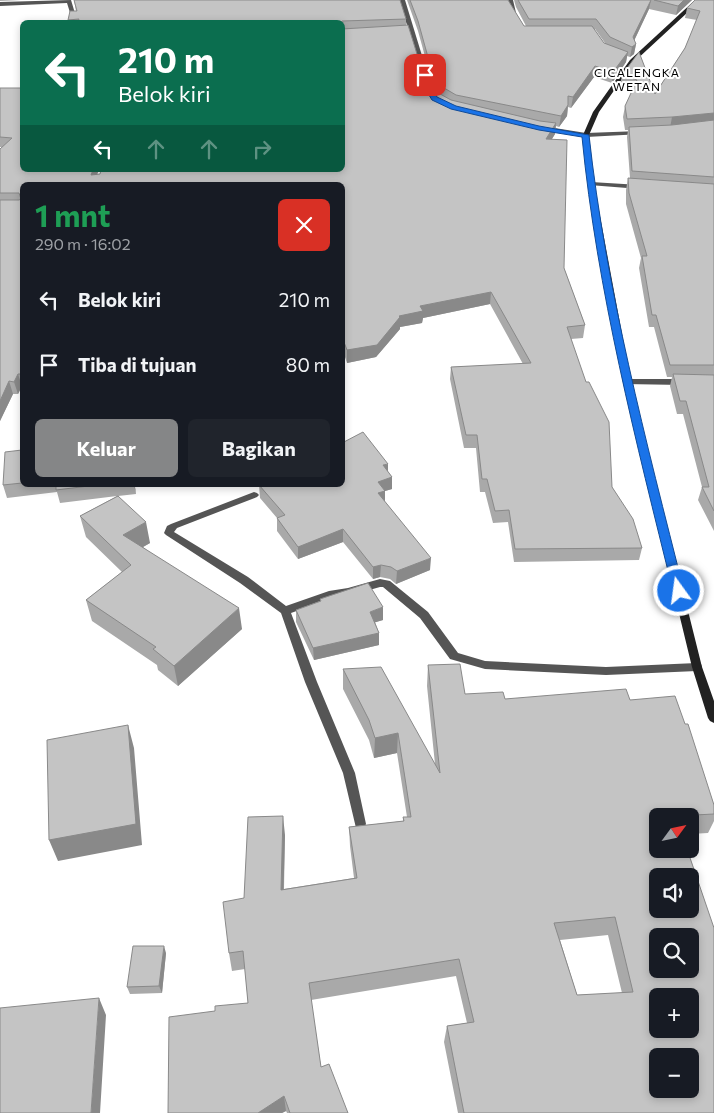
<!DOCTYPE html>
<html lang="id">
<meta charset="utf-8">
<style>
:root{--surface:#171b24;--page:#20242c;--text:#f1f3f6;--muted:#9ea1a6;--accent:#858687}
body{margin:0;font-family:Commissioner,sans-serif;background:var(--page);color:var(--text);height:100vh;display:flex;flex-direction:column;font-size:19px;white-space:nowrap}
*{box-sizing:border-box;margin:0}
p{font-size:16px;color:var(--muted)}
.icon{flex:none;width:28px;height:28px;fill:none;stroke:currentColor;stroke-width:2;stroke-linecap:round;stroke-linejoin:round}
.map{position:relative;flex:1;overflow:hidden}
.details{position:absolute;left:20px;top:182px;width:325px;height:305px;display:flex;flex-direction:column;background:var(--surface);border-radius:8px;box-shadow:0 2px 8px #0003}
.details>*{flex:none}
.banner{position:absolute;left:20px;top:20px;width:325px;height:152px;border-radius:8px;box-shadow:0 2px 8px #0003;background:#0b6e4f;color:#fff;overflow:hidden}
.needle{width:32px;rotate:57deg}
.tools{position:absolute;left:649px;top:808px;display:grid;gap:10px}
.tools a{display:grid;place-items:center;width:50px;height:50px;border-radius:8px;background:var(--surface);box-shadow:0 2px 8px #0003;font-size:25px}
.pin{position:absolute;display:grid;place-items:center;width:42px;height:42px;color:#fff;margin:-21px;border-radius:10px;box-shadow:0 2px 8px #0006}
.me{position:absolute;width:55px;margin:-28px;rotate:346deg;stroke-linejoin:round;filter:drop-shadow(0 0 4px #0008)}
.turn{display:flex;align-items:center;gap:18px;height:105px;padding:0 15px;font-size:22px}
.turn .icon{width:65px;height:65px;stroke-width:2.5}
.turn b{display:block;font-size:35px;line-height:42px}
.lanes{display:flex;align-items:center;height:48px;padding:0 15px;background:#0003;justify-content:center;gap:25px;direction:ltr}
.lanes .off{opacity:.35}
.round{display:grid;place-items:center;flex:none;width:52px;height:52px;border-radius:8px;background:var(--page)}
.head{display:flex;align-items:center;justify-content:space-between;height:85px;padding:0 15px}
h1{font-size:30px;font-weight:700;line-height:38px;color:#1e9e55}
.cta{display:flex;gap:10px;margin-top:auto;padding:10px 15px}
.cta a{flex:1;height:58px;border-radius:8px;background:var(--accent);color:#fff;font-size:20px;font-weight:700;line-height:58px;text-align:center}
.cta a+a{background:var(--page);color:var(--text)}
ul{padding:0;list-style:none}
li{display:flex;align-items:center;gap:15px;height:65px;padding:0 15px}
li div{flex:1}
li b{display:block;font-size:19px}
li em{font-style:normal}
.map>svg:first-child{display:block}
</style>
<div class="map">
<svg width="714" height="1113" viewBox="0 0 714 1113">
<rect width="100%" height="100%" fill="#fff"/>
<g fill="none" stroke-linecap="round" stroke-linejoin="round">
<!-- minor -->
<path fill="#555" fill-rule="evenodd" d="M71 0 77 20 72 19 67 3 0 6V2Z
M507 0H513L517 17 512 16Z
M640 131 643 133 642 134 586 137 583 135 586 133Z
M591 182 640 185 643 187 640 189 589 185 588 184Z
M627 379H683L687 382 683 385 624 384V380Z
M254 492 257 493 259 495 257 497 177 528 174 532 248 577 286 606 329 591 348 588 380 579 390 581 428 612 458 653 485 661 606 667 697 663 701 664 702 667 701 670 697 671 606 675 485 669 450 659 420 618 383 587H380L348 596 330 599 291 613 317 682 355 773 366 824 364 828 360 830 356 828 343 773 305 682 281 613 240 583 166 535 164 533 167 526 171 524Z"/>
<!-- tertiary -->
<path fill="#555" fill-rule="evenodd" d="M399 0H405L434 95 429 94Z
M542 126 586 133 589 135 586 137 540 129 539 128Z"/>
<!-- secondary -->
<path fill="#222" fill-rule="evenodd" d="M695 0H701L634 62 599 112 589 135 594 184 631 382 702 667 714 701V723L710 721 708 718 692 667 623 382 588 184 583 135 593 112 630 60Z"/>
</g>
<!-- wall -->
<path fill="#a9a9a9" fill-rule="evenodd" d="M0 0H21L0 1Z
M74 0 406 19V25L425 80 433 90 435 92 434 89 418 31 407 0H508L524 26H526L516 7 514 0H692L676 15 649 9 634 41 636 44 634 54 630 57 627 56 626 62 612 83 594 77 571 108 568 107 567 116 559 127 556 126 555 134 552 139 564 268 585 325 583 338 571 339 612 487 642 548 639 560 514 562 508 522 493 523 485 492H480L476 448H464L450 379 451 367 523 364 490 304 423 318 422 323 400 327V329L376 357 347 363 342 348V185H22V386L18 394H13L0 421V149L2 147H0V88L97 175 342 170V22H68V20L76 11ZM594 29H595L605 43H604Z
M714 0V531L698 500 702 487 683 414H677L670 386 672 377H667L654 327H649L639 268 641 258 626 204V190L628 178H630L627 137 628 130H625L623 117 625 106 633 90 620 86 622 75 639 52 655 94 685 48 697 20 685 18 687 8Z
M22 450V485H148L135 487 136 494 118 496 150 543 143 547 242 629 178 686 158 670 157 665 92 621 86 600 122 572 86 537 80 516 117 496 60 503 57 492 7 498 3 485Z
M388 472 392 477V489L385 491V502L430 570 396 584 390 579 380 577 373 579 343 542 298 559 277 531V518L260 498 259 485Z
M320 599 383 620 375 622 379 633V645L314 660 296 622V610L320 601Z
M428 665 465 694 505 699 630 700 714 805V821L708 833 690 834V816H658L714 1113H458L444 1042 447 1026 467 1023 456 976 311 1000 321 1067 348 1113H287L286 1111 282 1113H168L215 1011 248 1003 245 969 232 971 229 953 244 898 285 835 284 889 354 878 350 846 349 827 403 821V817H407L397 753 374 758 369 740 343 689V669L435 764 427 686ZM608 935 622 993 577 995 560 940Z
M166 953 162 993 130 994 127 987Z"/>
<!-- shaded-wall -->
<path fill="#898989" d="M651 0 649 9 631 47 633 37Z
M684 0H692L676 15 678 6Z
M636 44 634 54 630 57 632 47Z
M628 52 626 62 612 83 613 72Z
M595 66 594 77 571 108 573 97Z
M568 105 567 116 559 127 561 116Z
M714 113V123L670 128 672 117Z
M556 123 555 134 545 150 546 139Z
M93 170H99L93 185 91 175Z
M491 292 490 304 423 318 422 323 400 327V329L376 357 347 363V350L399 316 420 306Z
M18 374 22 386 18 394 14 382Z
M9 381 13 394 0 421V401Z
M388 464V476L383 465Z
M392 477V489L385 491V503L377 506 378 482Z
M134 485H148L135 487 136 494Z
M146 522 150 543 127 556 123 535Z
M343 529V542L298 559V547Z
M431 558 430 570 396 584 397 571Z
M381 565 380 577 373 579V567Z
M383 607V620L370 624V612Z
M239 608 242 629 178 686 174 666Z
M379 633V645L314 660 313 648Z
M128 725 134 748 142 845 58 861 49 840Z
M398 733 397 753 374 758 375 738Z
M283 816 285 835 283 908 281 890Z
M164 946 166 953 162 993 159 986Z
M99 998 106 1015 100 1113H91Z
M284 1096 286 1111 282 1113H258Z"/>
<!-- building -->
<path fill="#c4c4c4" stroke="#898989" fill-rule="evenodd" d="M74 0H400L406 19 342 21 341 22H78L79 19 68 20 70 11H77Z
M410 0H508L524 26H592L604 43 628 52 613 72 595 66 573 97 568 96V105L561 116 456 95 439 85 434 79 418 21Z
M518 0H651L633 37 636 44 632 47 610 37 596 19H529Z
M654 0H684L678 6Z
M695 0H714V113L672 117 627 119 625 106 637 80 622 75 639 52 655 94 685 48 700 11 687 8Z
M408 25 425 80 433 90 451 100 540 121 556 123 546 139 567 140 564 268 585 325 567 327 586 382H589L609 422 612 487 633 519 642 548 515 549 509 510 495 511 487 479H482L477 435H466L451 367 531 363 491 292 420 306 423 311 399 316 400 317 377 345 347 350 342 337V185H190L158 183 157 185H22V374H18L14 382 9 381 0 401V200H19L21 199 19 193H0V149L12 138 0 137V88H22V170H93L91 175 100 174 101 170H342V29Z
M714 120V177L632 171 629 127 672 125Z
M628 178 714 184V365H670L656 315H652L642 256H647L629 193Z
M673 374 714 375V511L702 487H709L686 401H680Z
M363 432 388 464 383 465 392 477 378 482 385 491 378 493 431 558 397 571 391 567 381 565 373 567 343 529 298 547 277 518 285 515 259 485H342V443Z
M22 450V483L3 485 5 452Z
M56 485H97L56 490Z
M118 496 146 522 123 535 239 608 174 666 153 649 156 647 86 600 131 565 80 516Z
M368 583 383 607 370 612 379 633 313 648 296 610 321 601 320 599Z
M460 664 465 694 503 692 505 699 626 689 630 700 675 696 685 724H688L714 805V814L675 816H658V849H687L714 928V1113H464L447 1026 474 1022 459 959 309 983 321 1067 329 1064 348 1113H290L284 1096 258 1113H168L169 1017 215 1011V1006L248 1003 243 951 229 953 223 902 244 898 248 817 283 816 281 890 357 878 349 827 404 821 403 817H411L398 733 375 738 369 720 343 669 381 667 440 773 428 665ZM658 876H690V909H658ZM615 917 633 992 577 995 554 923ZM658 936H690V969H658ZM658 996H690V1029H658ZM658 1056H690V1089H658Z
M128 725 136 824 49 840 47 740Z
M133 946H164L159 986 127 987Z
M99 998 91 1113H0V1008Z"/>
<!-- route -->
<path fill="#1a73e8" stroke="#114b97" d="M425 73 428 75 433 90 437 97 456 106 539 126 589 135C606 290 646 441 684 591L683 594H674L673 591C636 441 597 291 582 137L539 130 451 109 432 100 426 90 422 75Z"/>
<g text-anchor="middle" stroke-width="4" stroke-linejoin="round" paint-order="stroke">
<!-- far-quarter labels -->
<g font-size="12" letter-spacing="1" fill="#000" stroke="#fff">
<text x="637" y="77">CICALENGKA<tspan x="637" dy="14">WETAN</tspan></text>
</g>
</g>
</svg>
<div class="tools">
<a><svg class="needle" viewBox="-14 -14 28 28"><path d="M0-13l5 13h-10z" fill="#e53935"/><path d="M0 13l5-13h-10z" fill="#9ea1a6"/></svg></a>
<a><svg class="icon" aria-label="sound" viewBox="0 0 24 24"><path d="M4 9h4l5-4v14l-5-4H4zM17 9q2 3 0 6"/></svg></a>
<a><svg class="icon" aria-label="search" viewBox="0 0 24 24"><circle cx="10" cy="10" r="6"/><path d="M15 15l6 6"/></svg></a>
<a>+</a>
<a>−</a>
</div>
<div class="pin" style="left:425px;top:75px;background:#d93025"><svg class="icon" aria-label="arrive" viewBox="0 0 24 24"><path d="M6 21V4h12l-3 4 3 4H6"/></svg></div>
<svg class="me" style="left:679px;top:591px" viewBox="-20 -20 40 40"><circle r="17" fill="#1a73e8" stroke="#fff" stroke-width="3"/><path d="M0-11L8 9 0 5-8 9z" fill="#fff"/></svg>
<div class="banner">
<div class="turn"><svg class="icon" aria-label="left" viewBox="0 0 24 24"><path d="M17 20v-9H6M10 6l-5 5 5 5"/></svg><div><b>210 m</b>Belok kiri</div></div>
<div class="lanes"><svg class="icon" aria-label="left" viewBox="0 0 24 24"><path d="M17 20v-9H6M10 6l-5 5 5 5"/></svg><svg class="icon off" aria-label="ahead" viewBox="0 0 24 24"><path d="M12 20V5M6 11l6-6 6 6"/></svg><svg class="icon off" aria-label="ahead" viewBox="0 0 24 24"><path d="M12 20V5M6 11l6-6 6 6"/></svg><svg class="icon off" aria-label="right" viewBox="0 0 24 24"><path d="M7 20v-9h11M14 6l5 5-5 5"/></svg></div>
</div>
<section class="details">
<div class="head"><div><h1>1 mnt</h1><p>290 m · 16:02</p></div><a class="round" style="background:#d93025;color:#fff"><svg class="icon" aria-label="close" viewBox="0 0 24 24"><path d="M6 6l12 12M18 6L6 18"/></svg></a></div>
<ul>
<li><svg class="icon" aria-label="left" viewBox="0 0 24 24"><path d="M17 20v-9H6M10 6l-5 5 5 5"/></svg><div><b>Belok kiri</b></div><em>210 m</em></li>
<li><svg class="icon" aria-label="arrive" viewBox="0 0 24 24"><path d="M6 21V4h12l-3 4 3 4H6"/></svg><div><b>Tiba di tujuan</b></div><em>80 m</em></li>
</ul>
<div class="cta"><a>Keluar</a><a>Bagikan</a></div>
</section>
</div>
